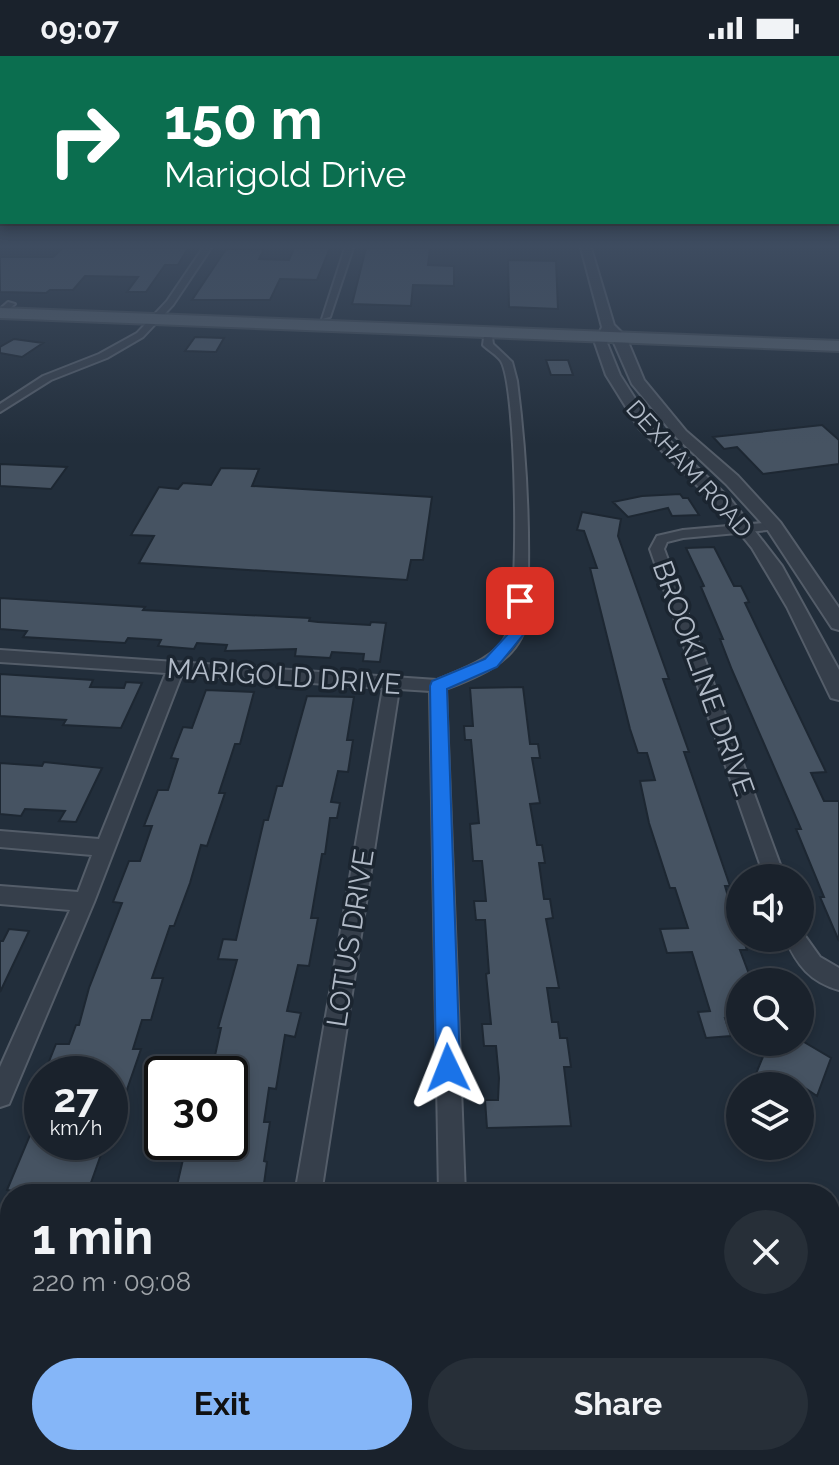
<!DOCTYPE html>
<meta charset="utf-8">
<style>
:root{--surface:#1a222c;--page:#272f38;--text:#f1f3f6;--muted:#9fa4a9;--line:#383f48;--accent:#85b6f8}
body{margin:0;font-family:Raleway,sans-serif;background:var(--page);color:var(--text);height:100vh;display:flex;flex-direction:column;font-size:30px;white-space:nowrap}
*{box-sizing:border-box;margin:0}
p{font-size:26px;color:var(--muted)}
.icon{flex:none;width:44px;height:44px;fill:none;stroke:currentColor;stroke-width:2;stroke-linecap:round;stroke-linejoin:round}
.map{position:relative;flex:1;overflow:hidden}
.side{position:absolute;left:0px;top:1128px;width:840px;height:282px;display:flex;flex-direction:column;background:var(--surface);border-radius:32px 32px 0 0;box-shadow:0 4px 12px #0003,0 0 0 2px var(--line)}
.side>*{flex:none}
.banner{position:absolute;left:0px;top:0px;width:840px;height:168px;box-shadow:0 4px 12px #0003,0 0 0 2px var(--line);background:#0b6e4f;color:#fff;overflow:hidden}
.buttons{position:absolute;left:726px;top:808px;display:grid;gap:16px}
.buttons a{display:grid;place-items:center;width:88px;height:88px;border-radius:50%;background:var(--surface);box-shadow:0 4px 12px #0003,0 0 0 2px var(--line);font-size:40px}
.speed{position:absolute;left:24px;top:1000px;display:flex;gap:16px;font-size:40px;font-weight:700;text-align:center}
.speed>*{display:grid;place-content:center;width:104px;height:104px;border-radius:50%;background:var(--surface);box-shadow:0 4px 12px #0003,0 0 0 2px var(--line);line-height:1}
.speed small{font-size:20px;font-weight:400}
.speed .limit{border:4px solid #111;border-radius:12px;background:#fff;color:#111}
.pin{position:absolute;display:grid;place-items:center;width:68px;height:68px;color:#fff;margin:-34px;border-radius:16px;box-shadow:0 4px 12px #0006}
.me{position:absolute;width:88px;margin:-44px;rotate:358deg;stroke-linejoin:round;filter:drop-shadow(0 0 6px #0008)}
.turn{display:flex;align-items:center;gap:28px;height:168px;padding:0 32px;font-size:36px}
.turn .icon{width:104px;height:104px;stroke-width:2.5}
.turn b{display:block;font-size:56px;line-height:68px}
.round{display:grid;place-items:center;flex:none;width:84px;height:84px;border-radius:42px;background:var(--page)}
.headline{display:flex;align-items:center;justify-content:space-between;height:136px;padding:0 32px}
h1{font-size:48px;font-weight:700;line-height:60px}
.button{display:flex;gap:16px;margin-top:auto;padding:16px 32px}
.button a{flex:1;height:92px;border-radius:48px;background:var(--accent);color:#111;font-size:32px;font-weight:700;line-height:92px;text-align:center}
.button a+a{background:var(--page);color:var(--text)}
.status{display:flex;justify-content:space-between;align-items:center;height:56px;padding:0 40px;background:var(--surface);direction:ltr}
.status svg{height:22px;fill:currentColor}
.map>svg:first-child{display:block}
</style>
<div class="status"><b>09:07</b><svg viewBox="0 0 49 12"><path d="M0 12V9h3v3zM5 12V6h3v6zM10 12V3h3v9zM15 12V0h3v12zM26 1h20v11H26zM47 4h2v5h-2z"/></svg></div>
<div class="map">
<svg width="839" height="1409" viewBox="0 0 839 1409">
<rect width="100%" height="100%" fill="#222e3b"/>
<!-- building -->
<path fill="#465362" stroke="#1d2732" stroke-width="2" d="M63 192H188L178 209H165L146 236H127L138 221 85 220 73 234H50L46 237 0 236V201H53Z
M294 192H330L317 224 280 223 270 244H192L226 193H264L259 203 289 204Z
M366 192H430L428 209 454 210V230L413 229 411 250 352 248Z
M508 204 556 205 558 253 509 251Z
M195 281 224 282 216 296 185 295Z
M14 283 43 287 22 301 0 297V291Z
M546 304H568L573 319H551Z
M822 369 839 384V408L763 418 737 391 724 393 713 381Z
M0 408 67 411 51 433 0 430Z
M221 412 259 413 252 430 432 441 423 504H411L407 524 139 507 154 480 131 479 159 431 178 433 183 427 211 429Z
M680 438 683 442H688L699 459 672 460 668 452 628 461 613 446 642 440Z
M582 456 621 463 618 480 669 623H663L689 696H684L730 830H725L740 882H743L747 894H740L752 926H740V961L725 962 731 980 706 982 698 956 710 955 692 896 667 897 660 873 688 872 675 832H670L649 767 640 725 655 724 647 697H638L630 673 590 512H597L584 475 577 474Z
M714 491 734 530H741L749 546 745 547 826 716 811 717 824 745H839V885L820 841H824L796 773H801L732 614 720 583H723L701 531 704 530 686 492Z
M0 542 145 551 143 554 310 562 309 565 318 566 370 569 371 566 386 567 380 606 363 605 364 598 332 596 330 602 295 600 296 593 225 595 227 589 197 587 194 593 158 590 161 584 128 582 125 587 23 581 27 575 0 573Z
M0 618 93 624 90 631 124 632 126 626 142 627 121 672 63 669 66 664 0 660Z
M523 631 530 688H538L540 702H532L540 747 530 748 537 789H542L545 807H539L544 843H550L553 862 546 863 559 932H547L552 966H558L560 982H567L571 1011H564L571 1070 487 1072 485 1044H498L499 1022 496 990H484L482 968H491L486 918 489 917 485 864H476L474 845H486L482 805H473L470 768 479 767 471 684H465L464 670H473L470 632Z
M206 634 254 636 240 688H235L219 737H225L207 790 201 789 190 827 174 870H170L152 922H163L151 964H142L133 993H141L113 1074H110V1018L46 1013 56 988H69L76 969H79L89 932 122 847 113 846 129 805H140L152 770H144L158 734H168L178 703 171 702 183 671 192 672Z
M307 640 354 641 347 684H353L348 716 338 715 331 746 340 747 337 762H330L325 798H322L311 862H318L309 910 298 909 287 955 301 957 295 981 285 979 276 1033 269 1032 264 1066H270L264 1105 267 1106 263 1135 251 1134 250 1138H175L187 1086H230V1018H211L221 972H218L237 904 218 903 223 883 236 884 264 764H268L277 730H282Z
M44 706 102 712 76 766 59 765 65 755 25 753 21 760 0 758V707L42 710Z
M9 873 29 875 0 936V885H3Z
M769 986H804L831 1002 817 1040 802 1030H771L755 1020Z
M30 1079 42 1081V1086L104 1090 87 1138H33L7 1134Z"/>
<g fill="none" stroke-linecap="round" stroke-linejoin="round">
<defs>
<path id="minor" d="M203 192H211L173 249 143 281 107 302 51 324 0 356V348L43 320 99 298 137 277 167 245Z
M345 192H353L330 261 322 263Z
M8 246 15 248 0 261V253Z
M485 274H491L493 288 512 306 517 325C525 388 529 452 528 515 528 536 530 563 521 582 507 610 473 622 446 633L465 1138H439L430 635 399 633 321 1138H295L383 632 182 618 94 846 9 1048 0 1051V1011L70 854 0 848V830L78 836 92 799 0 791V775L99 783 166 617 0 606V594L437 624C460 614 496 603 507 578 520 549 517 331 501 305 497 299 488 294 483 289Z
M774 466 781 470 779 473 683 482 667 486 664 493 785 822H765L650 493 657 480 683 474Z
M800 873 820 901 839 912V934C810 926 797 909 785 882H800Z
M250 1400H282L280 1409H248Z
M298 1400H335L331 1409H294Z"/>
<path id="tertiary" d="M581 192H591L614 269 626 281 644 324 686 375 738 420 780 466 839 552V574L832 572 767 473 726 428 676 381 632 328 611 280 607 287 620 319 650 366 731 444 782 510 839 614V644L831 642 787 551 752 492 719 451 639 372 606 319 595 287 602 271Z"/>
<path id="primary" d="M0 252 839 285V295L0 262Z"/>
</defs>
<!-- minor casing -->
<use href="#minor" stroke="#545d69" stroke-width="4"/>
<!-- tertiary casing -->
<use href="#tertiary" stroke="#545d69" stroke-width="4"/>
<!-- primary casing -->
<use href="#primary" stroke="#3f4954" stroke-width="4"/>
<!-- minor -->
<use href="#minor" fill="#363f4b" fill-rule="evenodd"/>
<!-- tertiary -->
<use href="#tertiary" fill="#363f4b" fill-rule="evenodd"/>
<!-- primary -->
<use href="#primary" fill="#545f6b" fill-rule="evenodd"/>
</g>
<!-- sky -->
<linearGradient id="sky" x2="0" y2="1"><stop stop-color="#131920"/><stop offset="0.49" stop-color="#3e4c60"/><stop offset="1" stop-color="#3e4c60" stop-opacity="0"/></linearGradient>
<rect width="839" height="389" fill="url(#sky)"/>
<!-- route -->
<path fill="#1a73e8" stroke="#114b97" stroke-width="2" d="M520 540 527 545 524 578 497 611 447 633 460 1012 457 1020 448 1024 440 1020 436 1012 430 630 432 625 485 603 509 577 512 545Z"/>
<g text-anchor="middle" stroke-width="7" stroke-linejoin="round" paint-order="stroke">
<!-- far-street labels -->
<g font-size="24" fill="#b1bac7" stroke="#1b2530">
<text transform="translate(689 413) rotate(48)" y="8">DEXHAM ROAD</text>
</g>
<!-- street labels -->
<g font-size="28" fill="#b1bac7" stroke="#1b2530">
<text transform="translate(284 620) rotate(4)" y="10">MARIGOLD DRIVE</text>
<text transform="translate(704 622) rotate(70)" y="10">BROOKLINE DRIVE</text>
<text transform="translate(350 882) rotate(-81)" y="10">LOTUS DRIVE</text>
</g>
</g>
</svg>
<div class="buttons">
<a><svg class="icon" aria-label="sound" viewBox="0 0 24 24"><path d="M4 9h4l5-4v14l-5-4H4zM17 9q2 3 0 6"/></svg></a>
<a><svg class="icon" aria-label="search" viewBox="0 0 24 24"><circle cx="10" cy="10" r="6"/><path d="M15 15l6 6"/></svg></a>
<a><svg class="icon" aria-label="layers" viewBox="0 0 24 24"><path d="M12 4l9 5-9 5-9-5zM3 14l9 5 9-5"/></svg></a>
</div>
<div class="speed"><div>27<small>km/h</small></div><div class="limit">30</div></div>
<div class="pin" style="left:520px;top:545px;background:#d93025"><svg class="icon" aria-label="arrive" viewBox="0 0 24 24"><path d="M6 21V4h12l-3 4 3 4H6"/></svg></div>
<svg class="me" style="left:448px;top:1012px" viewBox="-20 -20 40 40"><path d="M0-17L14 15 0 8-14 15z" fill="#1a73e8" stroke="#fff" stroke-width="4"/></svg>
<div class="banner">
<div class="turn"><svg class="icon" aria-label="right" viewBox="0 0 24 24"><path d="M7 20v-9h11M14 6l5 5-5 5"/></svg><div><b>150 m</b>Marigold Drive</div></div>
</div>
<section class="side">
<div class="headline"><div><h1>1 min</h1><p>220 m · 09:08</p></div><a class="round"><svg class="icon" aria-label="close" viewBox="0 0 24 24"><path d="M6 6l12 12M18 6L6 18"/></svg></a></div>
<div class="button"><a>Exit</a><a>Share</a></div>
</section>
</div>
